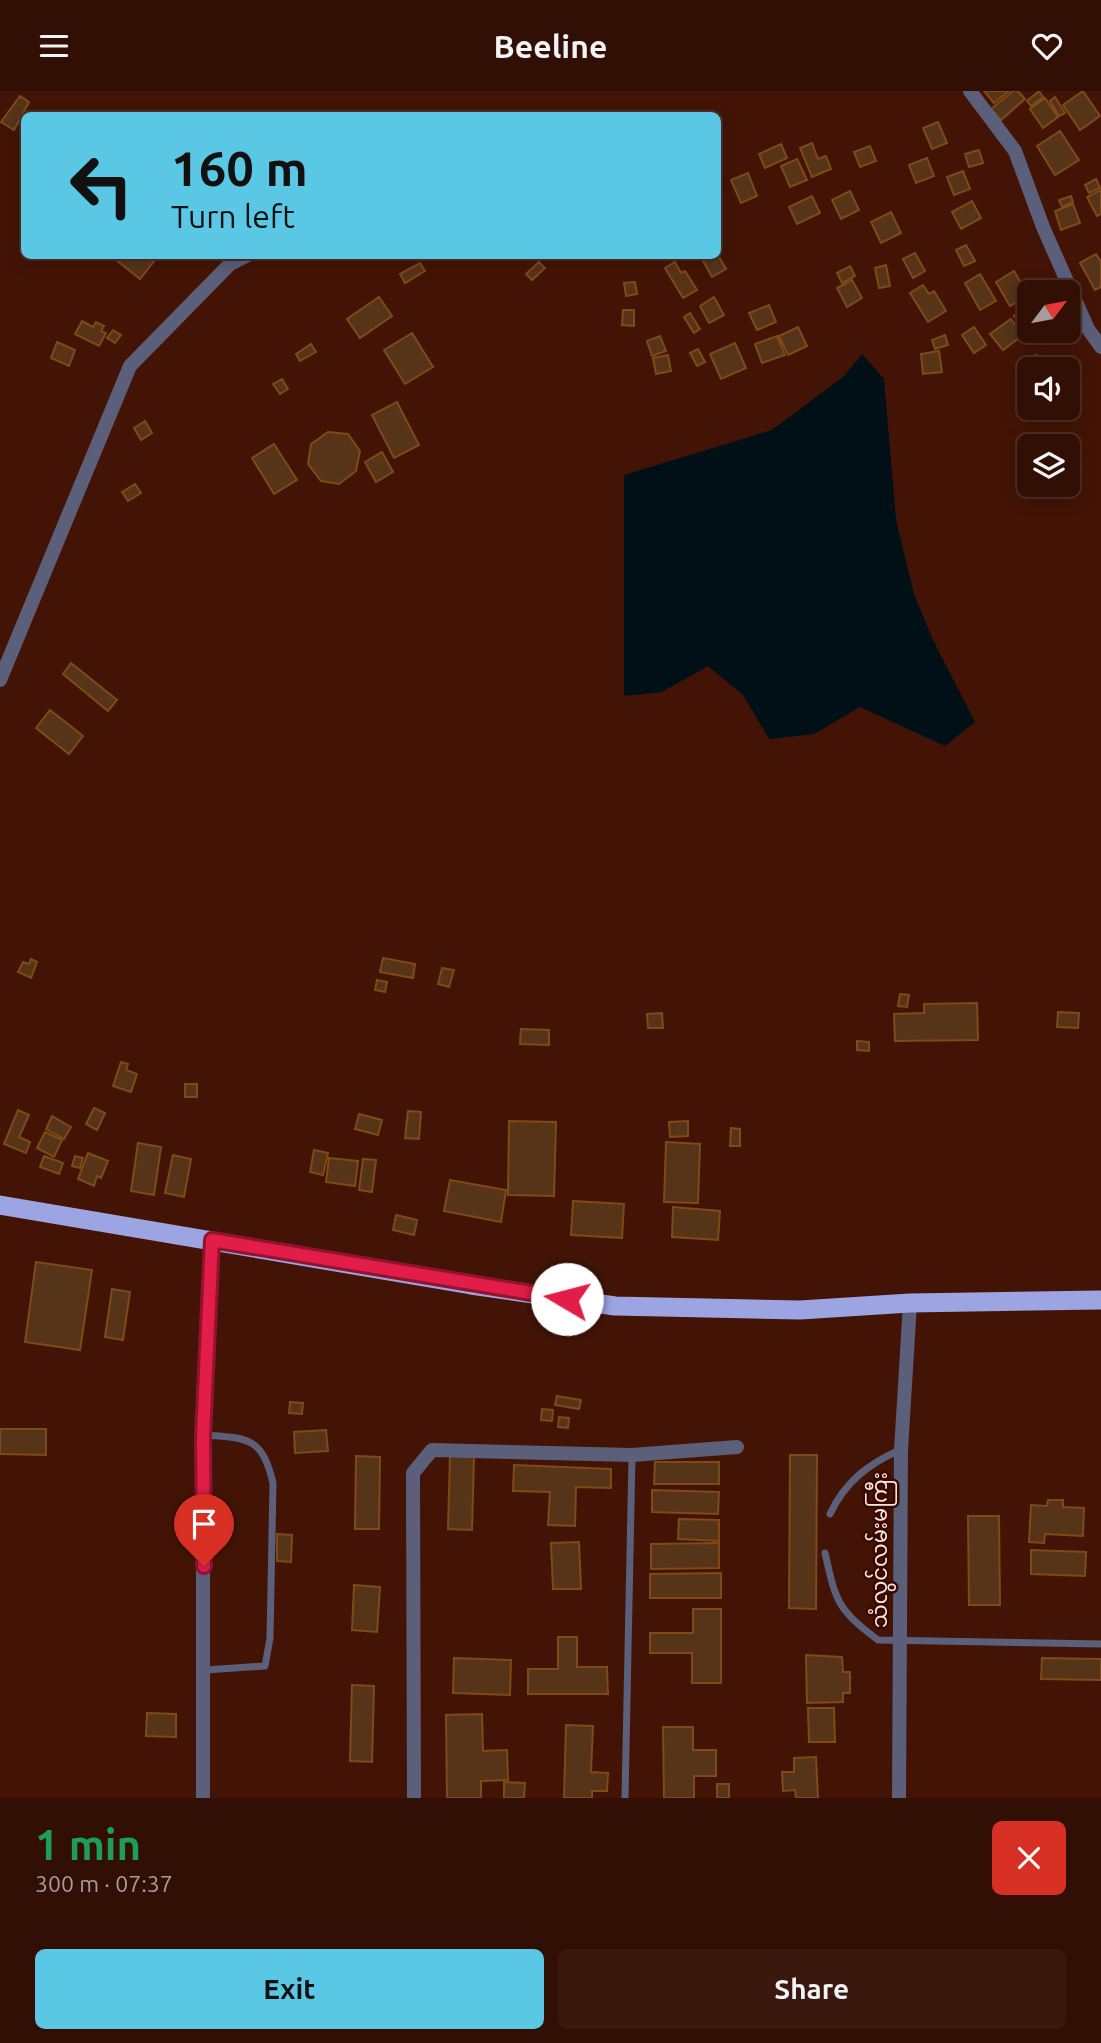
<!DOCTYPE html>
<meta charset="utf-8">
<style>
:root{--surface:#320f04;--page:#3a180e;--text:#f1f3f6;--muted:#a89c9a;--line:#4d2f26;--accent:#5ac8e5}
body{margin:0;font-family:Ubuntu,"Noto Sans Myanmar",sans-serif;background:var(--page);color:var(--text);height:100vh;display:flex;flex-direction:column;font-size:26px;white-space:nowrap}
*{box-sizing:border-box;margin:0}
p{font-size:23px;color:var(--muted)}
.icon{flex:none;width:38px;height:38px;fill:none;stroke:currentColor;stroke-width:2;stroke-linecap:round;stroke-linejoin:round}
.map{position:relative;height:1707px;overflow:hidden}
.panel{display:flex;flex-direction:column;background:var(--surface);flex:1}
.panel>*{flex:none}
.banner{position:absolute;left:21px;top:21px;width:700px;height:147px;border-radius:10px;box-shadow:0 4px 18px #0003,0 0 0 2px var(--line);background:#5ac8e5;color:#111;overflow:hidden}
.needle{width:46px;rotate:58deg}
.tools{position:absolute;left:1017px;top:189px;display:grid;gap:14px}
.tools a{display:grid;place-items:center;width:63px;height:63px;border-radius:10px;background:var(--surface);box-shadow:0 4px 18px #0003,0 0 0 2px var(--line);font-size:35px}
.pin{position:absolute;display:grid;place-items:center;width:60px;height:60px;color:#fff;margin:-72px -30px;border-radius:50% 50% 50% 0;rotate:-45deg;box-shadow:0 0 7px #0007}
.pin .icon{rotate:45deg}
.me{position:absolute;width:77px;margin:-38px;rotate:278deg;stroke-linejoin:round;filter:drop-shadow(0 0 5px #0008)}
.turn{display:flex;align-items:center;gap:24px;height:147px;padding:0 35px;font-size:32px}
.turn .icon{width:91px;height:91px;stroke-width:2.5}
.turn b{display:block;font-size:49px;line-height:60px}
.round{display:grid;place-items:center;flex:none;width:74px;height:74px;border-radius:10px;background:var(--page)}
.summary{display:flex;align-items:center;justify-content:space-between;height:119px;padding:0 35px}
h1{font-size:42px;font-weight:700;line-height:52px;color:#1e9e55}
.button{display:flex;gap:14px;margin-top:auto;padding:14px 35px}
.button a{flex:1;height:80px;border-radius:10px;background:var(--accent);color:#111;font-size:28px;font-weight:700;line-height:80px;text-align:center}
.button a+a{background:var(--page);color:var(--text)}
header{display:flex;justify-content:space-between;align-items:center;height:91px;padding:0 35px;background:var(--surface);font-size:32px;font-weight:700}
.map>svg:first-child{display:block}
</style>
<header><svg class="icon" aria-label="menu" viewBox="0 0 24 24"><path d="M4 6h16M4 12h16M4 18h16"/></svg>Beeline<svg class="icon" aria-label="heart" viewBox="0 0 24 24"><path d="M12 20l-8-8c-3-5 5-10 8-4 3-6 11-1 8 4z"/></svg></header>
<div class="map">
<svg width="1101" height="1707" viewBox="0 0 1101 1707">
<rect width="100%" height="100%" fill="#431405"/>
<!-- water -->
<path fill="#001016" d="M862 263 884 288 896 429 914 503 933 549 975 631 945 655 860 616 814 643 769 648 743 604 708 575 662 601 624 605V384L772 339 844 285Z"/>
<!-- building -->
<path fill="#563418" stroke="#7f4918" stroke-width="2" d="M984 0H1009L994 12Z
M1013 0H1018L1025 8 1001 29 991 18Z
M1039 0 1043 6 1031 15 1027 10Z
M1083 0 1100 25 1080 39 1063 14Z
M20 5 29 11 14 39 1 31Z
M1055 6 1065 22 1059 25 1050 10Z
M1045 7 1058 26 1043 37 1030 18Z
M938 31 947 52 932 58 923 37Z
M1060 40 1079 69 1055 84 1037 55Z
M812 52 818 68 826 65 831 78 812 86 800 57Z
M781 53 787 67 765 77 759 63Z
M870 55 876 70 860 76 854 61Z
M979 59 983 72 969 76 965 63Z
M927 67 934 85 916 92 909 74Z
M797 68 807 89 790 96 781 75Z
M963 80 970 98 954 104 947 86Z
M748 82 757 105 741 112 731 89Z
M1096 88 1100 97 1089 102 1085 94Z
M1101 99V123L1097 125 1087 106Z
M850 100 859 119 841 128 832 109Z
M812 105 820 122 797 133 789 116Z
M1071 105 1073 111 1062 116 1059 109Z
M972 110 981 127 961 138 952 121Z
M1073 113 1080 132 1061 139 1055 120Z
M891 121 901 142 881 152 871 131Z
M966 154 975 170 964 175 956 159Z
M915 162 925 180 913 187 903 168Z
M1096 163 1101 171V196L1095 199 1080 172Z
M110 164H150L155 169 140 188Z
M708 164H718L726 178 712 186 702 168Z
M539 171 545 177 532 189 526 183Z
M675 171 681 182 685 180 697 199 683 207 665 177Z
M420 172 425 180 405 192 400 183Z
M886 174 890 195 879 197 875 177Z
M850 175 855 185 842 192 837 182Z
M1014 180 1028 204 1010 215 996 191Z
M980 183 996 210 980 219 965 192Z
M852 189 862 207 847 216 837 197Z
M635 191 637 203 626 205 624 192Z
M923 194 929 203 934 200 946 220 928 231 910 202Z
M379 206 392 225 360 247 347 228Z
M714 206 724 224 709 232 700 215Z
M1029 213V240L1027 241 1014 225Z
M769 214 776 231 757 239 749 222Z
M623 219H634V235L622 234Z
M690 222 700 238 694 242 684 226Z
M1011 228 1023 244 1003 259 990 243Z
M82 230 93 236 96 231 104 235 101 240 106 242 99 255 75 243Z
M798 236 807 255 788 264 779 245Z
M974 236 986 254 974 262 962 244Z
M113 239 121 244 115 252 107 247Z
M412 242 433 276 405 293 384 259Z
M945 244 948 254 935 258 932 249Z
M660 245 666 260 652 265 647 250Z
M777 245 785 264 762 272 755 253Z
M57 251 75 259 69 275 51 267Z
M735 252 746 277 721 288 710 263Z
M311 253 316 261 300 270 296 263Z
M698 258 705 271 697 275 690 262Z
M939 260 942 281 923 283 921 263Z
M668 264 671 280 656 283 653 267Z
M1036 264 1041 274 1024 282 1019 271Z
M282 288 288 298 280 303 273 293Z
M397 311 419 354 394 367 372 324Z
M145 330 152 342 141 349 134 337Z
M328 341 348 343 360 360 356 380 339 393 321 390 308 373 311 353Z
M274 353 297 389 274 403 252 367Z
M382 361 393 381 376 391 365 371Z
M135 393 141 402 128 410 122 401Z
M71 572 117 609 108 620 63 583Z
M50 619 83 645 69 663 36 637Z
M383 867 415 873 413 887 380 881Z
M31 868 37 871 31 887 18 881 23 871 29 873Z
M442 877 454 879 449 896 438 893Z
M377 889 387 891 385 901 375 899Z
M900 903 909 904 907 916 898 915Z
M977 912 978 949 895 950 894 923 924 922V913Z
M1058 921 1079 922 1078 937 1057 936Z
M662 922 663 937H648L647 923Z
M521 938 549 939V954L520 953Z
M857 950 869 951V960L857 959Z
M121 971 128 973 126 979 137 983 131 1001 113 995Z
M185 993H197V1006H185Z
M94 1017 105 1022 97 1039 86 1033Z
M18 1019 29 1024 19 1046 30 1051 26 1062 4 1053Z
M408 1020 421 1021 419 1048 405 1047Z
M359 1023 382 1029 378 1044 355 1038Z
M52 1025 71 1036 64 1048 46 1038Z
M509 1030 556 1031 554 1105 508 1104Z
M688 1030V1045L670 1046 669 1031Z
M731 1037 740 1038V1055H730Z
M45 1041 62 1049 54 1066 37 1057Z
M666 1051 700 1053 698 1112 664 1111Z
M138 1052 161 1056 154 1104 131 1100Z
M314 1059 328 1062 323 1084 310 1081Z
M88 1062 108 1070 101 1087 97 1085 94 1095 78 1088Z
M173 1064 191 1068 184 1106 165 1102Z
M44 1065 63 1072 59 1083 40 1076Z
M75 1065 83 1067 80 1077 72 1075Z
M329 1067 358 1070 355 1095 326 1091Z
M363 1068 376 1069 372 1101 359 1099Z
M450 1089 506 1099 501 1131 444 1120Z
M573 1110 624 1113 622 1147 571 1144Z
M673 1116 720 1120 718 1149 672 1146Z
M396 1124 417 1129 414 1144 393 1139Z
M36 1171 92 1179 80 1259 25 1251Z
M112 1198 130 1201 123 1249 105 1246Z
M557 1305 581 1309 579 1318 555 1314Z
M290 1311 303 1312 302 1323 289 1322Z
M542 1318 553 1319 552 1330 541 1329Z
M559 1326 569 1327 568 1337 558 1336Z
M0 1338H46V1364L0 1363Z
M326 1339 328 1360 295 1362 294 1341Z
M450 1364 474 1365 472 1439 448 1438Z
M790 1364H817L816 1518 789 1517Z
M356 1365 380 1366 379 1438H355Z
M655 1371H719V1393H654Z
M514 1374 611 1378V1397L576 1396 575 1435 548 1434 550 1401 513 1400Z
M652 1399 719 1401 718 1423 652 1421Z
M1048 1409H1063V1416L1084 1417 1083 1445 1045 1443 1044 1452 1029 1451 1031 1414 1047 1415Z
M968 1425H999L1000 1514H969Z
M679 1428 719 1429V1450L678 1448Z
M277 1443 292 1444 291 1471 277 1470Z
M579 1451 581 1498H553L551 1452Z
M719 1452V1477L651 1478V1453Z
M1031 1459 1086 1461 1085 1485 1031 1483Z
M721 1482V1507H650V1483Z
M354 1494 380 1496 377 1541 352 1539Z
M693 1518H721V1592H692V1562H650V1542H693Z
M558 1546H577V1576H607L608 1603H528V1578H558Z
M806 1564 842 1566 843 1581H850V1602H843V1611L807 1612Z
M454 1567 511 1569 510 1604 453 1602Z
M1042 1567 1101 1568V1589L1041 1588Z
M352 1594 374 1595 372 1671 350 1670Z
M808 1617H834L835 1651H809Z
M147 1622 176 1623V1646L146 1645Z
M482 1623 483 1660 507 1659 508 1689 481 1690V1707H447L446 1624Z
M566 1634 593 1635 591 1681 608 1682 607 1700H592V1707H564Z
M663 1636H693V1659H716V1685H694V1707H664Z
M816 1666 818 1707H796L795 1699 783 1700 782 1681H794V1667Z
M504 1691 525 1692 524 1707H504Z
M717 1693H729V1707H717Z"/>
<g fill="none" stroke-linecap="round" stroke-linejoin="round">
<!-- service -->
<path stroke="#5b5f7a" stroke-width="7" d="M203 1344C247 1347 262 1345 273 1392L270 1547 265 1575 205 1579
M830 1423C845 1391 868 1373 900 1359
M825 1462C836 1511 837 1518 878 1549L1101 1553
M625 1707 632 1365"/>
<!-- minor -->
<path stroke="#5b5f7a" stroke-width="14" d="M970 0 1015 60 1043 136 1088 238 1101 256
M0 589 130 275 230 173 248 164
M203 1707V1344L212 1149
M414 1707 413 1382 432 1359 632 1364 737 1356
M899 1707 901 1359 910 1212"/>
<!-- trunk -->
<path stroke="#9ca4e1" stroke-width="19" d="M0 1114 471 1194 615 1215 800 1219 910 1212 1101 1209"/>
</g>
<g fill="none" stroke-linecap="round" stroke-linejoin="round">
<defs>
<path id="route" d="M204 1475 203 1345 212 1149 567 1208"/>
</defs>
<!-- route casing -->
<use href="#route" stroke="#92132f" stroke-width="18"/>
<!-- route -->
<use href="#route" stroke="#e11d48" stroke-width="12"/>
</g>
<g text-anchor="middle" stroke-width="5" stroke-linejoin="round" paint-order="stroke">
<!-- street labels -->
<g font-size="21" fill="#ffe6df" stroke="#370900">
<text transform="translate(880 1459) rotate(-90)" y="7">သံလွင်လမ်းမကြီး</text>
</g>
</g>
</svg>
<div class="tools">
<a><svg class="needle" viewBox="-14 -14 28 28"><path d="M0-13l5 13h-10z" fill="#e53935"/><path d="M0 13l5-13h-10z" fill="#a89c9a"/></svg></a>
<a><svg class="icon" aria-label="sound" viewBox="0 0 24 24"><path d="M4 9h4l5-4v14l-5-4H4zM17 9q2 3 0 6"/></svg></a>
<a><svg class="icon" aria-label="layers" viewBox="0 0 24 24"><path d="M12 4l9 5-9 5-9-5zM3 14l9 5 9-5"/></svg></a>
</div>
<div class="pin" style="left:204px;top:1475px;background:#d93025"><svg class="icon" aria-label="arrive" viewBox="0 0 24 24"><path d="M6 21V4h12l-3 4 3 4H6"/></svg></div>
<svg class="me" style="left:567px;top:1208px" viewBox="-20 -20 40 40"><circle r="19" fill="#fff"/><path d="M0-13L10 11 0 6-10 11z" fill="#e11d48"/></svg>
<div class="banner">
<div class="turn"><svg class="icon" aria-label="left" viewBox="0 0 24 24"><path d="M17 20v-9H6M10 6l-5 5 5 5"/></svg><div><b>160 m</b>Turn left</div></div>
</div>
</div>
<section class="panel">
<div class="summary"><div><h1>1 min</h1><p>300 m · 07:37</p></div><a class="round" style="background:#d93025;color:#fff"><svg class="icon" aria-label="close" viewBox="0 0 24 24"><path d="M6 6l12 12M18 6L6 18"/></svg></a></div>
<div class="button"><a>Exit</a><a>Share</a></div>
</section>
